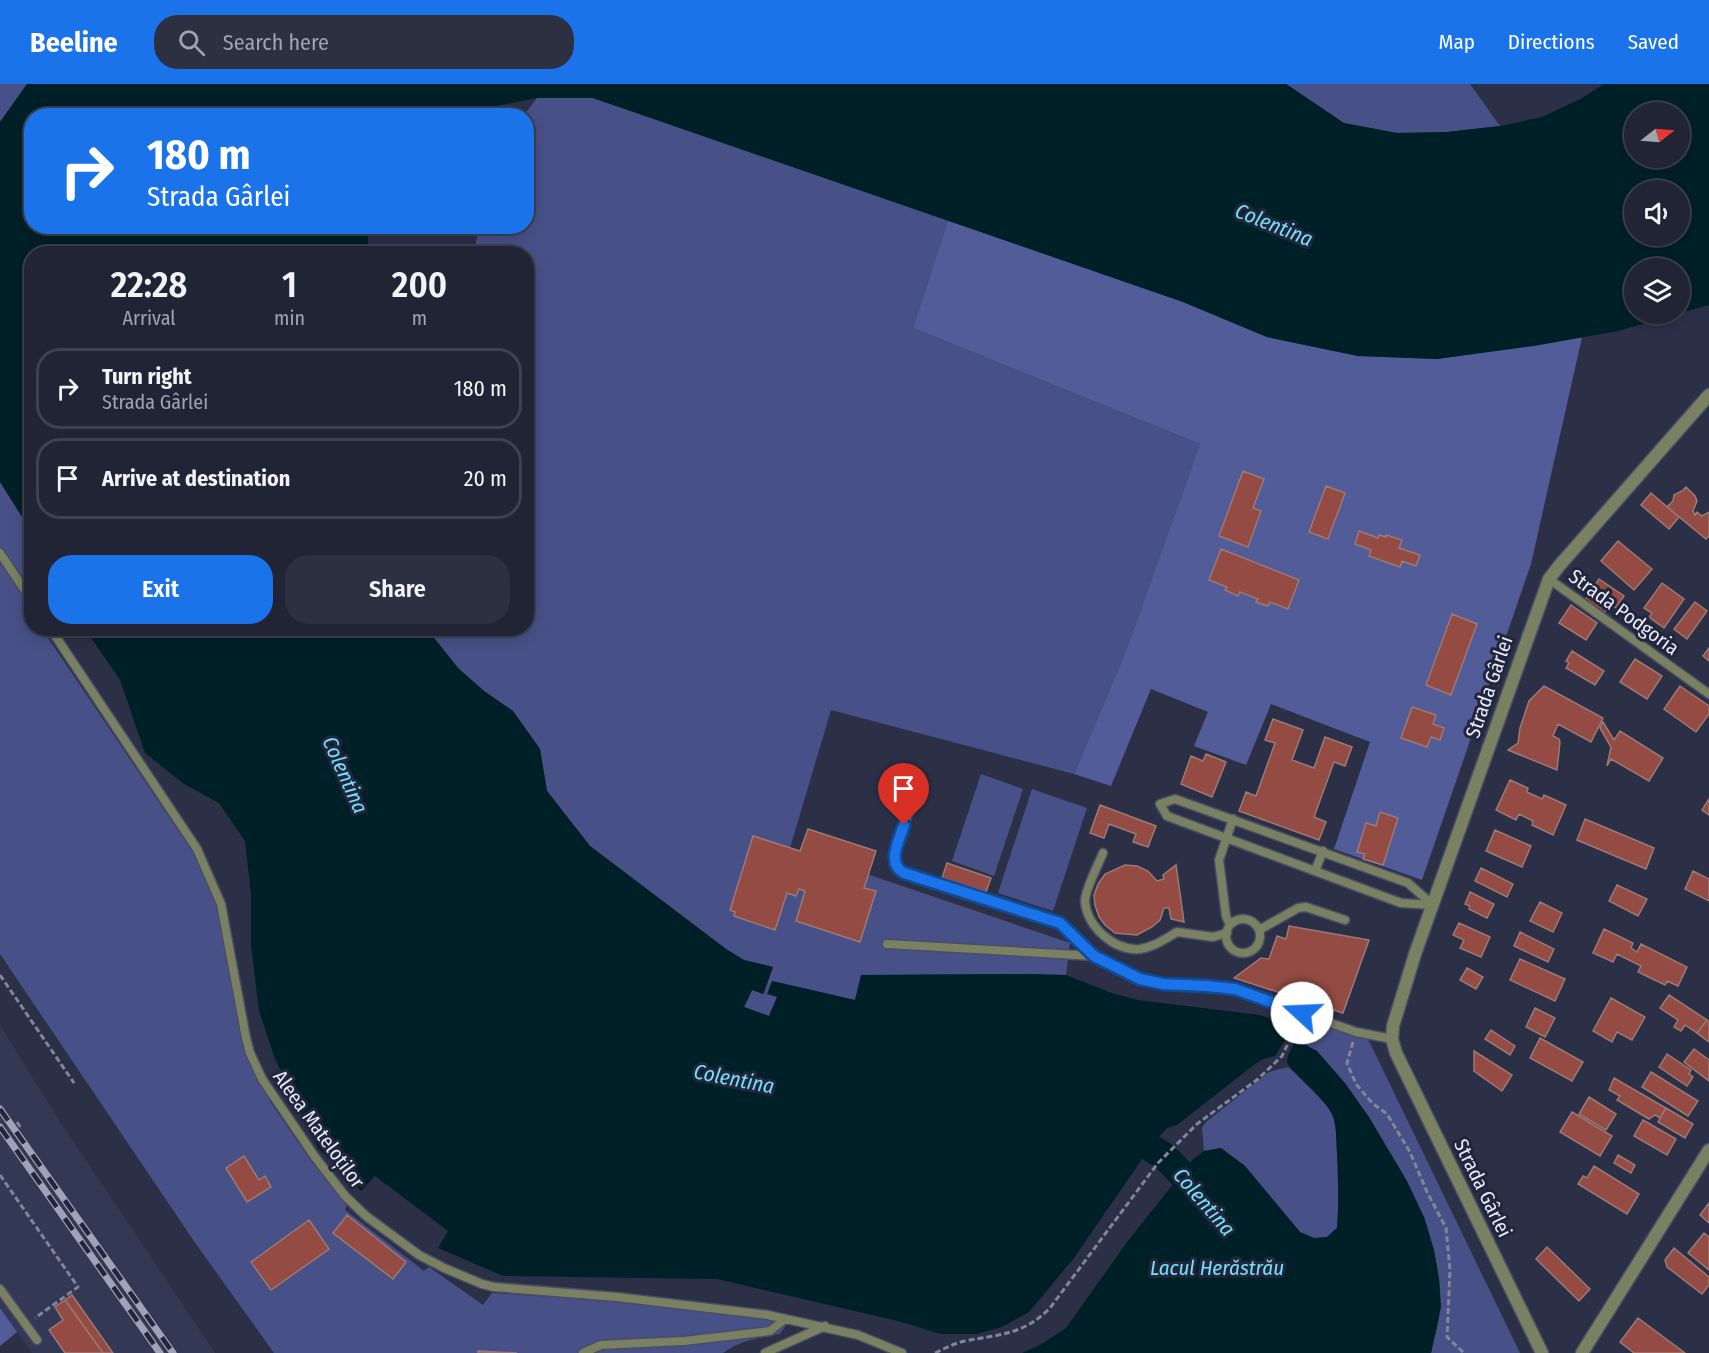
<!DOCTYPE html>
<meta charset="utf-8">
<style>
:root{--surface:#202435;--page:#2d3041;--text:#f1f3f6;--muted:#a2a4ad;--line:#3d4150;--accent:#1a73e8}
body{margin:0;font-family:"Fira Sans Condensed",sans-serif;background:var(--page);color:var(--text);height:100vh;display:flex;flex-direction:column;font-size:22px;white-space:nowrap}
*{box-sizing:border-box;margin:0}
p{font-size:20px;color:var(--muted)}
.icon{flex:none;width:33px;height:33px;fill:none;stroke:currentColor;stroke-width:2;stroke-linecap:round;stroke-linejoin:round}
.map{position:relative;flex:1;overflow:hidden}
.sheet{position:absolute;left:24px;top:162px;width:510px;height:390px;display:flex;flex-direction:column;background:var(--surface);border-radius:24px;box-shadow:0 3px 15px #0003,0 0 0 2px var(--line)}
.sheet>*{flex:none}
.hud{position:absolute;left:24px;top:24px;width:510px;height:126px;border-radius:24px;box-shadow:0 3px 15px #0003,0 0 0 2px var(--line);background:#1a73e8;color:#fff;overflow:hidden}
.needle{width:39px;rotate:73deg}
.controls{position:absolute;left:1624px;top:18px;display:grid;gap:12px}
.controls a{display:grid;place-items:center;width:66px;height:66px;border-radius:50%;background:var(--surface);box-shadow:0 3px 15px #0003,0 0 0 2px var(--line);font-size:30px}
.pin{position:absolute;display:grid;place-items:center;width:51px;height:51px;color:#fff;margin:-62px -26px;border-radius:50% 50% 50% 0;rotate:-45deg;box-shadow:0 0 6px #0007}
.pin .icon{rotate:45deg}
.me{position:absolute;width:66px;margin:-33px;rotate:290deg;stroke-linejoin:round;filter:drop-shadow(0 0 4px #0008)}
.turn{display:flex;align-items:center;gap:21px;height:126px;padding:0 24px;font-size:27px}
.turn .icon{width:78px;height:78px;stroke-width:2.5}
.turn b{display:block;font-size:42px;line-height:51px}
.eta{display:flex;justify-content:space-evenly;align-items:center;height:102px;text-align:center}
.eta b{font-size:36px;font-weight:600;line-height:42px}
.primary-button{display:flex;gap:12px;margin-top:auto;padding:12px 24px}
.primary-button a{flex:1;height:69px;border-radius:24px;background:var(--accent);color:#fff;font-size:24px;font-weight:600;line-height:69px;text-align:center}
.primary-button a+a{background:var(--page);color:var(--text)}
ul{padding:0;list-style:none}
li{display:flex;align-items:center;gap:18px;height:81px;margin:0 12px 9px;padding:0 12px;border:3px solid var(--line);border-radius:24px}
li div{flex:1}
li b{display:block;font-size:22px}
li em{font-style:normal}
header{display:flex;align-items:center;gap:36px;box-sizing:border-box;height:84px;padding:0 30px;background:var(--accent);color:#fff}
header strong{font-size:28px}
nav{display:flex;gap:33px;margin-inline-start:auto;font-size:21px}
.search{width:420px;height:54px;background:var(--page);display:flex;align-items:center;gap:15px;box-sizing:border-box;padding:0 21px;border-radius:24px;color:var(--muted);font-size:22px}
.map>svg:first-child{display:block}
</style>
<header>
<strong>Beeline</strong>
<div class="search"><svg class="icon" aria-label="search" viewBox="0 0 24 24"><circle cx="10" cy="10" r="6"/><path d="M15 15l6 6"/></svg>Search here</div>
<nav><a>Map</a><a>Directions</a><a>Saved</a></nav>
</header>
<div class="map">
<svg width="1709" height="1269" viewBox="0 0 1709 1269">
<rect width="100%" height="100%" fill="#2b3047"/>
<!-- built -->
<path fill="#333855" d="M0 941 58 1035 215 1269H32L0 1224Z"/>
<!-- green -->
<path fill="#485187" d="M0 0H27L0 38Z
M1286 0H1470L1500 42 1447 48 1397 49 1344 39Z
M537 14H593L948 136 913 244 1200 360 1126 567 1074 690 831 626 790 764 1070 859 1066 891 1026 890 862 891 855 916 772 897 777 913 769 932 744 923 753 905 764 910 773 883 743 876 726 865 590 762 547 707 540 665 513 627 484 607 458 584 427 545 526 544V170L474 169 479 143 526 142V32L524 31Z
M0 398 31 447 32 544 42 545 194 770 217 821 245 968 271 1019 311 1077 347 1120 345 1126 424 1187 429 1183 483 1221 492 1209 610 1217 768 1234 788 1238 780 1250C759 1254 740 1256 723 1269H274L196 1160 0 870Z
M981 690 1023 705 994 792 952 777Z
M1032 705 1087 724 1053 827 998 809Z
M1302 929 1362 950 1369 957 1520 1269H1431C1434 1254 1440 1237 1440 1222 1442 1192 1433 1162 1424 1133L1306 960 1292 953Z
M1288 983C1303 996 1325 1011 1333 1031 1337 1041 1336 1053 1337 1064 1339 1091 1339 1117 1337 1144L1327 1153 1314 1154 1300 1148 1245 1082 1221 1064 1204 1067 1202 1044 1206 1038 1269 988Z"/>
<!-- forest -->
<path fill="#525c99" d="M948 136 1183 218 1267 253 1358 272 1437 275 1582 253 1531 480 1422 796 1334 765 1370 658 1271 620 1246 681 1194 662 1208 628 1151 605 1111 702 1074 690 1126 567 1200 360 913 244Z
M0 1224 17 1248 0 1262Z"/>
<!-- water -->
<path fill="#002027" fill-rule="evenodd" d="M27 0H1286L1344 39 1397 49 1447 48 1500 42 1542 33 1582 14 1604 0H1709V221L1680 229V184H1635V230H1678L1618 247 1534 262 1437 275 1358 272 1267 253 1183 218 593 14H537L491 23 459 32H32V142L368 143V169L32 170 31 447 0 398V38ZM1635 28H1680V74H1635ZM1635 106H1680V152H1635Z
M85 545H427L458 584 484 607 513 627 540 665 547 707 590 762 726 865 744 876 773 883 763 910 752 906 744 923 769 932 777 913 767 910 772 897 855 916 861 891 1026 890 1066 891 1112 909 1138 916 1260 931 1284 940 1287 953 1275 972 1263 975 1255 980 1177 1041 1167 1044 1158 1054 1159 1058 1151 1069 1147 1068 1074 1174 1029 1228 1002 1243 977 1250H941L898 1237 717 1195 503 1192 438 1164 448 1147 375 1092 361 1107 318 1064 275 975 259 927 251 861V810L245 757 219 719 184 700 145 669 120 596Z
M1296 956 1317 967 1345 999 1369 1033 1407 1097 1424 1133 1434 1166 1439 1196 1441 1223 1431 1269H1022L1040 1261 1066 1244 1127 1158 1193 1075 1204 1067 1221 1064 1245 1082 1300 1148 1314 1154 1327 1153 1337 1144C1339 1119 1338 1095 1337 1070 1336 1058 1337 1045 1333 1033 1328 1016 1286 985 1287 977 1287 971 1293 962 1296 956Z"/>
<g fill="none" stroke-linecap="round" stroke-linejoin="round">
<!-- river -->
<path stroke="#002027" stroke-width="28" d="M1121 1046 1164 1072 1208 1117"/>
</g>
<!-- building -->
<path fill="#934b43" stroke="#9b7a75" stroke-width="1.5" d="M1243 387 1264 395 1253 424 1261 427 1248 463 1219 452Z
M1326 402 1345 409 1328 455 1309 448Z
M1686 403 1695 412 1697 417 1693 427 1695 431 1697 428 1702 432 1709 428V452L1706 455 1667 423 1673 417 1674 411 1682 407Z
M1651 409 1679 433 1669 445 1641 421Z
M1359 447 1378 454 1379 451 1386 453V451L1402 456 1399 464 1420 471 1416 482 1402 477 1400 483 1369 472 1371 466 1355 460Z
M1618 457 1652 485 1634 506 1601 477Z
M1221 465 1299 496 1288 525 1270 518 1268 522 1256 518 1258 515 1240 508 1238 512 1225 506 1227 503 1209 496Z
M1599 495 1624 512 1616 524 1610 520 1604 529 1585 516Z
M1662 499 1684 515 1664 544 1649 533 1652 529 1644 524Z
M1695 518 1707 527 1687 555 1674 545Z
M1571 521 1597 539 1586 556 1559 539Z
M1452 530 1477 540 1451 611 1426 601Z
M1709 564V577L1703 572Z
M1572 567 1604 587 1595 601 1566 584 1569 579 1566 577Z
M1635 575 1662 592 1647 615 1620 598Z
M1544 602 1603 634 1591 658 1558 640 1553 652 1559 655 1560 658 1557 686 1508 666 1518 659 1520 644 1529 617Z
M1680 602 1709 622V630L1696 648 1664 625Z
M1412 623 1436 631 1433 640 1444 644 1440 656 1431 653 1427 663 1401 654Z
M1273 635 1303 646 1292 676 1314 684 1325 653 1352 663 1345 682 1334 678 1314 733 1326 738 1319 756 1239 727 1246 708 1256 712 1275 659 1265 656Z
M1603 638 1614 656 1620 647 1663 674 1649 697 1611 675 1607 682 1611 663 1600 644Z
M1206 670 1226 678 1212 713 1181 700 1191 672 1203 677Z
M1510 696 1528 704 1527 708 1542 715 1544 711 1566 721 1553 751 1532 741 1533 737 1519 730 1516 736 1496 726Z
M1709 715V731L1702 726Z
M1100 721 1156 742 1148 763 1133 758 1136 750 1109 740 1104 754 1090 749Z
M1380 728 1398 734 1383 781 1363 775 1365 770 1357 768 1366 739 1376 742Z
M1585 735 1654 764 1646 785 1577 756Z
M808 745 876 767 864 804 876 807 860 858 796 837 805 807 799 805 796 812 787 809 775 846 734 832 735 828 730 826 753 752 800 767Z
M1495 746 1531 762 1522 783 1486 767Z
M947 779 991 794 986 808 942 794Z
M1125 781 1137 782 1148 787 1157 797 1164 795 1163 791 1176 781 1184 838 1171 835 1169 824H1164L1160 836 1152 843 1137 851 1115 849 1105 841 1099 833 1095 821 1094 811 1098 800 1105 790Z
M1481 784 1513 800 1507 813 1475 797Z
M1693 787 1709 795V817L1685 805Z
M1617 801 1647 815 1638 832 1609 817Z
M1470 808 1494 820 1487 834 1469 825 1470 822 1465 820Z
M1540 818 1562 829 1553 848 1530 837Z
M1459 839 1490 853 1481 873 1460 864 1464 856 1453 851Z
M1289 842 1369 856 1343 929 1234 894 1261 874 1269 875 1277 852 1286 855Z
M1604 845 1633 859 1631 864 1637 868 1641 860 1687 883 1678 902 1667 897 1665 901 1638 888 1641 882 1617 870 1613 878 1593 869Z
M1520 848 1554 865 1548 878 1514 862Z
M1520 875 1565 895 1555 917 1510 896Z
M1467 884 1483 893 1476 905 1460 896Z
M1669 911 1707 936 1697 949 1685 941 1681 947 1674 943 1678 936 1660 924Z
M1611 914 1645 933 1632 956 1617 948 1612 958 1593 947Z
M1535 924 1555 934 1545 953 1526 943Z
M1707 936 1709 938V958L1697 949Z
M1491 946 1515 962 1510 971 1485 955Z
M1540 954 1583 978 1572 997 1530 974Z
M1694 965 1709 976V997L1684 978Z
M1474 967 1512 991 1502 1007 1474 987Z
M1667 970 1691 986 1689 990 1693 993 1687 1002 1659 983Z
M1651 988 1698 1017 1688 1032 1642 1003Z
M1614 994 1666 1024 1660 1034 1655 1031 1649 1035 1617 1016 1620 1012 1609 1006Z
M1589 1013 1616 1030 1606 1046 1579 1030Z
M1666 1024 1693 1040 1685 1054 1658 1038Z
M1572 1028 1612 1052 1600 1072 1560 1048Z
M1643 1036 1676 1055 1667 1071 1634 1052Z
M1618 1071 1635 1081 1631 1089 1614 1079Z
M244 1072 259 1096 265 1092 271 1103 247 1118 226 1084Z
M1594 1082 1639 1110 1627 1130 1578 1100 1583 1092 1587 1094Z
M1709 1119V1139L1700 1131Z
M347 1131 406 1178 393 1195 333 1149Z
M309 1136 329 1165 271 1206 251 1178Z
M1704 1149 1709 1153V1186L1688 1169Z
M1547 1163 1590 1205 1579 1217 1536 1175Z
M1674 1164 1709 1193V1201L1702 1210 1667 1183 1665 1176Z
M72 1211 113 1269H103L65 1216Z
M65 1216 103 1269H65L49 1246 63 1236 55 1223Z
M1638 1234 1685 1269H1634L1620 1258Z
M478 1267 517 1269H478Z"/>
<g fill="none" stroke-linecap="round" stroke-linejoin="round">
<defs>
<path id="lane" d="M0 469 32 517
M1549 495 1709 610
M50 544 197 765 221 820 246 954 250 969 262 995 315 1073 345 1112 366 1132 419 1171 444 1184 482 1200 494 1203 617 1213 768 1231 858 1251 902 1269
M917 702 894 773C894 781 897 785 904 789L1060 839 1094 872 1140 895 1163 900 1207 902 1235 905 1356 948 1392 955
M1175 715 1408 799 1433 821 1401 819 1167 732 1160 720Z
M1103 769C1098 781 1085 806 1085 817 1087 843 1114 867 1140 865 1154 863 1165 855 1177 848L1213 853 1227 849
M1315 787 1323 767
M1226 852a17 17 0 1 1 34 0a17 17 0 1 1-34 0Z
M1230 841 1226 832 1219 776 1233 735
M1259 846 1298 824 1306 823 1345 836
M887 860 1094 872
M0 1205 37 1256
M583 1269 601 1261 684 1257 770 1247 785 1235
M765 1269 825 1242"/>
<path id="street" d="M1542 1269 1396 969 1392 955 1393 942 1415 870 1549 495 1559 482 1709 311
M1582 1269 1709 1066"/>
</defs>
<!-- lane casing -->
<use href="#lane" stroke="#494e64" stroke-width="11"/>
<!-- street casing -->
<use href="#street" stroke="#494e64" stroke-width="15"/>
<!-- path -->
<path stroke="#818599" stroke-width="3" stroke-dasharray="6 3" stroke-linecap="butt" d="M0 891 74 999
M1353 958 1347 979 1356 1000 1372 1019 1387 1030 1410 1068 1427 1108 1446 1144 1450 1186 1447 1253 1464 1269
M17 1038 21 1044
M0 1091 78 1203 35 1234
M935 1269C945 1264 955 1259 965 1257 1001 1250 1023 1251 1050 1224L1158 1079 1197 1040 1258 995 1282 972 1298 939"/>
<!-- lane -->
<use href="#lane" stroke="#7a8163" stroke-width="8"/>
<!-- street -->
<use href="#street" stroke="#7a8163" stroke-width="12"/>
<defs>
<path id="rail" d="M0 1025 173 1269
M0 1043 160 1269"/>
</defs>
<!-- rail casing -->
<use href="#rail" stroke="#9fa3b6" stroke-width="7"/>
<!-- rail -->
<use href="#rail" stroke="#21263c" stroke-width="4.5" stroke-dasharray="14" stroke-linecap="butt"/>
</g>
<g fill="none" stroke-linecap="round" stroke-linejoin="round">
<defs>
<path id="route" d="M904 741C899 757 886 779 904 789L1060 839 1094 872 1140 895 1163 900 1207 902 1235 905 1302 929"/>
</defs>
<!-- route casing -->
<use href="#route" stroke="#114b97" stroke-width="15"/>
<!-- route -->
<use href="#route" stroke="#1a73e8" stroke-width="10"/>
</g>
<g text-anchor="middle" stroke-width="6" stroke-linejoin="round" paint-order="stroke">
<!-- street labels -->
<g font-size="20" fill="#e9ecfc" stroke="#21263c">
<text transform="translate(1624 528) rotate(36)" y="7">Strada Podgoria</text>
<text transform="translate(1489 603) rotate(-71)" y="7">Strada Gârlei</text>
<text transform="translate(319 1045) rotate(54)" y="7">Aleea Mateloților</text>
<text transform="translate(1483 1104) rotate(64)" y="7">Strada Gârlei</text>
</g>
<!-- water labels -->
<g font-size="21" font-style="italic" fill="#77e0f8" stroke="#21263c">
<text transform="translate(1274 141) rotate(22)" y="7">Colentina</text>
<text transform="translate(345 691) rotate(66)" y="7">Colentina</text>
<text transform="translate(734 995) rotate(11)" y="7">Colentina</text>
<text transform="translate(1204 1118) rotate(49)" y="7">Colentina</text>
<text x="1217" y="1191">Lacul Herăstrău</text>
</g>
</g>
</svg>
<div class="controls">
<a><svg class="needle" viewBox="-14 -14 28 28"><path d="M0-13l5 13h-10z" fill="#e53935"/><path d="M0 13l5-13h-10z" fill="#a2a4ad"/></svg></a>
<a><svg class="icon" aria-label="sound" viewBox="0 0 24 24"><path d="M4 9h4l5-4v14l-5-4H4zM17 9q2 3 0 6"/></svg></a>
<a><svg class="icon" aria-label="layers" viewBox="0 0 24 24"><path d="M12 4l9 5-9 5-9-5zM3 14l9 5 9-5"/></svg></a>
</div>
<div class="pin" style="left:904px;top:741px;background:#d93025"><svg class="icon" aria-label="arrive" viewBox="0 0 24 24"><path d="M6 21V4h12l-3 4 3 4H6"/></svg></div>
<svg class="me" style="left:1302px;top:929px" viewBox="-20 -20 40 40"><circle r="19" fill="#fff"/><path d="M0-13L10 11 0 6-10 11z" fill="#1a73e8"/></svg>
<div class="hud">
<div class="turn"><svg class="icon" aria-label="right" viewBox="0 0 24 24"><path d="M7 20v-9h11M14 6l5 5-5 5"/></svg><div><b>180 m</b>Strada Gârlei</div></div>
</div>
<section class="sheet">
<div class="eta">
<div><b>22:28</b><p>Arrival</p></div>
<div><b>1</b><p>min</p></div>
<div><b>200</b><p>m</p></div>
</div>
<ul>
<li><svg class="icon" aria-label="right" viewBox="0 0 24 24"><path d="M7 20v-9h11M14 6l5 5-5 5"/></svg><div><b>Turn right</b><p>Strada Gârlei</p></div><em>180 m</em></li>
<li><svg class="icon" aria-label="arrive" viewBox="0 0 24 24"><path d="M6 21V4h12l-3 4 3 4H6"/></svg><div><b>Arrive at destination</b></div><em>20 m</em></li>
</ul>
<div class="primary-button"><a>Exit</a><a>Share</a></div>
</section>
</div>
